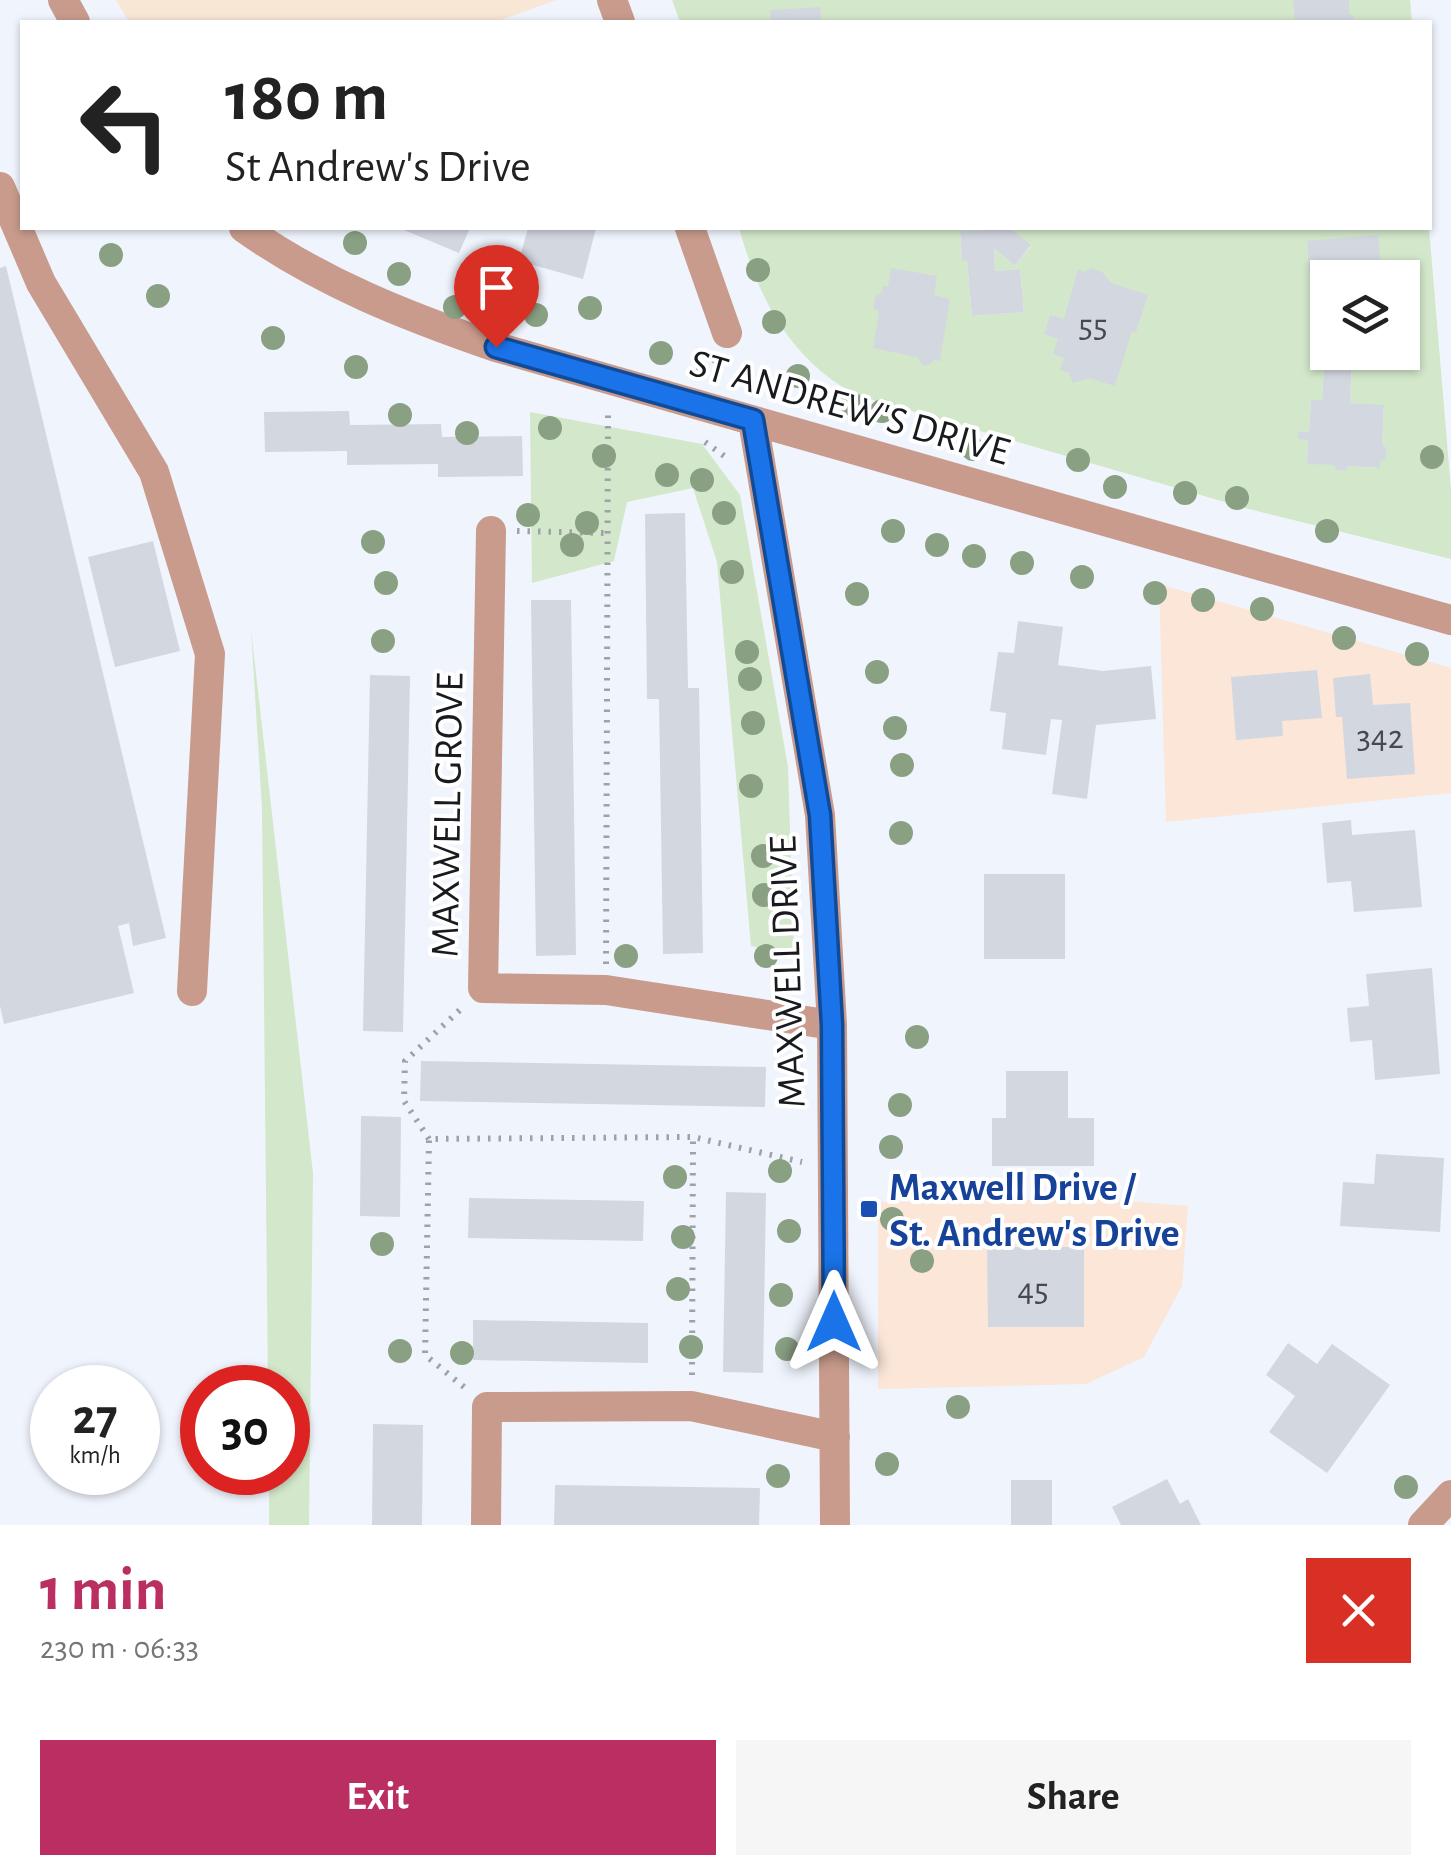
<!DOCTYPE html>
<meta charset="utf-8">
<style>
:root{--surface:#fff;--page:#f6f6f6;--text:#222;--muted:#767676;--accent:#ba2e62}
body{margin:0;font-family:"Alegreya Sans",sans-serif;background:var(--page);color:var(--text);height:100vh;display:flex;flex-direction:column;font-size:38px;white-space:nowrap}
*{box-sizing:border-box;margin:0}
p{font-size:32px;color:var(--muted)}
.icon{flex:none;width:55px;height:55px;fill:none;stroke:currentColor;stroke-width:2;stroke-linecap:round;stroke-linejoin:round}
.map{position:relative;height:1525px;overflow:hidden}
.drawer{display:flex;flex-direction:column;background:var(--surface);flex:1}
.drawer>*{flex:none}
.top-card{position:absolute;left:20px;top:20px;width:1412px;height:210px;border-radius:0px;box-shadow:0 2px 8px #0004;background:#fff;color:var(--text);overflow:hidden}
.tools{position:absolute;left:1310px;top:260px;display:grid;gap:20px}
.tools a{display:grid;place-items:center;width:110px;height:110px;border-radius:0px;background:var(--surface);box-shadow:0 2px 8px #0004;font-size:50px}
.speed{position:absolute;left:30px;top:1365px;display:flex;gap:20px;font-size:50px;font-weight:700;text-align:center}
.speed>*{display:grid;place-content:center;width:130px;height:130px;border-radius:50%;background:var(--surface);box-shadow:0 2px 8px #0004;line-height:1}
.speed small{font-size:25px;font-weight:400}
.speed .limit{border:15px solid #d22;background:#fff;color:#111}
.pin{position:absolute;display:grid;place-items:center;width:85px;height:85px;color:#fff;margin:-102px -42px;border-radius:50% 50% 50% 0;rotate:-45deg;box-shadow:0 0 10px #0007}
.pin .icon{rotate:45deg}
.me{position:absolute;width:110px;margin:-55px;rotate:0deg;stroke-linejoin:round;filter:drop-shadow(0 0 8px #0008)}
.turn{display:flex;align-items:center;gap:35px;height:210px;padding:0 40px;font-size:45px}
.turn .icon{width:130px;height:130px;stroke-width:2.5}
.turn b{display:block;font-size:70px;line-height:85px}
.round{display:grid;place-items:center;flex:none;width:105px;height:105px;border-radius:0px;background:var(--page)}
.overview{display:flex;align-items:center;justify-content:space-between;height:170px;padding:0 40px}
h1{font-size:60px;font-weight:700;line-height:75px;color:var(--accent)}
.cta{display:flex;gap:20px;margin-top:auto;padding:20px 40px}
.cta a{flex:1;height:115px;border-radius:0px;background:var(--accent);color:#fff;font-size:40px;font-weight:700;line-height:115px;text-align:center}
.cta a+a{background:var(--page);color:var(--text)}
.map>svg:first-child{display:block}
</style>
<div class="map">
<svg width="1451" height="1525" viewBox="0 0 1451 1525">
<rect width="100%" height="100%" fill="#f0f4fd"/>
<!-- commercial -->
<path fill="#fbe6d8" d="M1159 584 1451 668V793L1166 822Z
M1099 1199 1188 1206 1182 1286 1144 1357 1086 1384 878 1389V1202Z"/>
<!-- education -->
<path fill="#f9e7d6" d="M116 0H556L496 22H129Z"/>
<!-- green -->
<path fill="#d3e7ca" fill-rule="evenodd" d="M672 0H1410L1412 22H680Z
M739 228H1429L1451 490V559L1249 509 856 395C789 358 759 299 739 228ZM1010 228 1031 246 1015 266 994 248 995 271 1020 269 1024 312 972 316 967 261H962L960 233ZM1328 278H1402V352H1328ZM1339 360 1352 361 1350 403 1384 406 1382 444 1387 448 1386 458 1380 462V468L1349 466 1345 471 1336 470 1333 465 1307 463 1308 440 1299 431 1309 432 1311 400H1322L1324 366H1338Z
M530 412 702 444 740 495 788 767 794 955 751 946 717 562 693 488 627 502 614 561 532 583Z
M251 630 313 1173 309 1525H269V1473L288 1472V1388L268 1387 262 808Z"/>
<!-- building -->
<path fill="#d3d7e0" d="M1293 0H1349V14L1354 16V22H1295Z
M820 7 821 22H771L770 10Z
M399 228H470L459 253Z
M528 228H596L583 279 519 261Z
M1010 228 1031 245 1015 266 994 248 995 271 1020 269 1024 312 972 316 967 261H962L960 232Z
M1378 235 1382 278H1328V320L1314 321 1307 241Z
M6 266 166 938 133 946 129 923 118 926 134 993 4 1024 0 1006V268Z
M891 268 937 276 934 295 950 299 940 361 934 360 931 364 923 366 917 357 873 348 879 312 873 308 876 295 882 292 883 286 888 287Z
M1091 268 1102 272 1111 283 1148 295 1136 332 1132 331 1115 386 1090 378 1073 383 1069 373 1060 370 1064 358 1053 354 1058 339 1044 334 1050 315 1064 319 1078 269 1085 272Z
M1339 360 1352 361 1350 403 1384 405 1382 444 1387 448 1386 459 1380 462V468L1349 466 1345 471 1336 470 1333 465 1307 464 1308 440 1298 439 1299 431 1309 432 1311 400H1322L1324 365 1338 366Z
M349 411 350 425 441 424 442 437 522 436 523 476 438 477V464L347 465V451L265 452 264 412Z
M685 513 688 688H699L703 953 663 954 659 699H647L645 514Z
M153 541 180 651 115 667 88 557Z
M531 600H571L576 955 536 956Z
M1018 621 1063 627 1058 665 1103 671 1151 666 1156 719 1096 725 1087 799 1052 794 1062 720 1051 719 1046 755 1002 749 1006 713 990 711 998 652 1014 653Z
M1317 670 1322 718 1282 721 1283 736 1236 740 1231 677Z
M1370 674 1373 705 1410 703 1415 774 1347 779 1342 717H1336L1333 678Z
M370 675 410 676 403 1032 363 1031Z
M1351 820 1352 835 1415 830 1422 907 1354 912 1351 881 1327 883 1322 823Z
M984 874H1065V959H984Z
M1432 968 1440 1074 1375 1080 1372 1040 1350 1042 1347 1008 1369 1006 1366 974Z
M421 1061 766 1067 765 1107 420 1101Z
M1006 1071H1068V1118H1094V1166H992V1118H1006Z
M361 1116 401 1117 400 1217 360 1216Z
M1376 1154 1444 1158 1440 1232 1340 1226 1343 1182 1374 1184Z
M726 1192 766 1193 763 1373 723 1372Z
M469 1198 644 1201 643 1241 468 1238Z
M987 1247H1084V1327H988Z
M473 1320 648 1323V1363L473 1360Z
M1288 1343 1317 1364 1332 1344 1390 1385 1327 1473 1269 1432 1295 1396 1266 1375Z
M373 1424 423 1425 422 1525H372Z
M1167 1479 1180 1504 1188 1499 1201 1525H1121L1112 1507Z
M1011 1480H1052V1525H1011Z
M555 1485 760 1488 759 1525H554Z"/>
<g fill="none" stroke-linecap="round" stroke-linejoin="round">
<!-- path -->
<path stroke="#9ea1a8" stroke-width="6" stroke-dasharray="2.5 8" stroke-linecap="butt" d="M696 369 709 370 718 358
M705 442 727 458
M517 531 606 533
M606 964 608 411
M429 1139 404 1101 405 1061 462 1008
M692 1375 693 1138
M464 1387 425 1355 429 1139 693 1137 802 1162"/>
<!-- minor -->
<path stroke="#c89b8c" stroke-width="30" d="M63 0 75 22
M612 0 620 22
M0 187 41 283 154 472 210 654 192 991
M244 228C322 283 406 316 496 347L1451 620
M690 228 727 333
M753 421 820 815 832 1025 835 1525
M491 531 483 988 606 990 832 1025
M486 1525 487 1407 691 1406 835 1437
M1423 1525 1451 1495"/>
</g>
<!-- trees -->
<g fill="#8aa083">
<circle cx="355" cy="243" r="12"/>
<circle cx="111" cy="255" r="12"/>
<circle cx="758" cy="270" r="12"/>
<circle cx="399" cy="274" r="12"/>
<circle cx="158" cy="296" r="12"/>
<circle cx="455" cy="307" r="12"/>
<circle cx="590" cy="308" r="12"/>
<circle cx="536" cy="315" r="12"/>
<circle cx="774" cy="322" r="12"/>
<circle cx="273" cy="338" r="12"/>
<circle cx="661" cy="353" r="12"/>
<circle cx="356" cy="367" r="12"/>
<circle cx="798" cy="376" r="12"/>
<circle cx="852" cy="404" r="12"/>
<circle cx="882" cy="411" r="12"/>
<circle cx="400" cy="415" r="12"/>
<circle cx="550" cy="428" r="12"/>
<circle cx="467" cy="433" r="12"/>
<circle cx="973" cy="449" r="12"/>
<circle cx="604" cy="456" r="12"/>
<circle cx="1432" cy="457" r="12"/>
<circle cx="1078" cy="460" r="12"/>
<circle cx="667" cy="475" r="12"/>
<circle cx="702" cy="480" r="12"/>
<circle cx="1115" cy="487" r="12"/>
<circle cx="1185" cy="493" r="12"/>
<circle cx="1237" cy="498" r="12"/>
<circle cx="724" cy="513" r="12"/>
<circle cx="528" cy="515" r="12"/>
<circle cx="587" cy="523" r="12"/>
<circle cx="893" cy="531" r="12"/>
<circle cx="1327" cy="531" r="12"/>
<circle cx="373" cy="542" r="12"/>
<circle cx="572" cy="545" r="12"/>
<circle cx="937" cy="545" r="12"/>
<circle cx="974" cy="556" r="12"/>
<circle cx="1022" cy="563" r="12"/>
<circle cx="732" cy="572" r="12"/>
<circle cx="1082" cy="577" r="12"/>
<circle cx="386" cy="583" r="12"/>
<circle cx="1155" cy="593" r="12"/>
<circle cx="857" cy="594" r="12"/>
<circle cx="1203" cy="600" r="12"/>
<circle cx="1262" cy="609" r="12"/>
<circle cx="1344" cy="638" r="12"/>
<circle cx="383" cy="641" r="12"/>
<circle cx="747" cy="652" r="12"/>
<circle cx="1417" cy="654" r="12"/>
<circle cx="877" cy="672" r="12"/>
<circle cx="750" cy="679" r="12"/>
<circle cx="753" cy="723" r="12"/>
<circle cx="895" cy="728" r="12"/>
<circle cx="902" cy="765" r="12"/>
<circle cx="751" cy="786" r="12"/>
<circle cx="901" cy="833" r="12"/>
<circle cx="763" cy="856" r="12"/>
<circle cx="764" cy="895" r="12"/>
<circle cx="626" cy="956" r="12"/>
<circle cx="766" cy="956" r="12"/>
<circle cx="917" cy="1037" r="12"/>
<circle cx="900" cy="1105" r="12"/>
<circle cx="891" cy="1147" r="12"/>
<circle cx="780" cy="1171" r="12"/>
<circle cx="675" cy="1177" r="12"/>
<circle cx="892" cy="1219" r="12"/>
<circle cx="789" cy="1231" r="12"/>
<circle cx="683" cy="1237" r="12"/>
<circle cx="382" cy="1244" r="12"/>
<circle cx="922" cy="1261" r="12"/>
<circle cx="678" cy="1289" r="12"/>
<circle cx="781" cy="1295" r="12"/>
<circle cx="691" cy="1347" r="12"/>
<circle cx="787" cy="1349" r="12"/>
<circle cx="400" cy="1351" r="12"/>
<circle cx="462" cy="1353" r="12"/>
<circle cx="958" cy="1407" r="12"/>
<circle cx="887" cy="1464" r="12"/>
<circle cx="778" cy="1476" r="12"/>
<circle cx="1406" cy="1487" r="12"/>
</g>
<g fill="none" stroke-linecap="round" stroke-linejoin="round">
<defs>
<path id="route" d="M496 347 753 420 820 815 832 1025 834 1322"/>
</defs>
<!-- route casing -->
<use href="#route" stroke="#114b97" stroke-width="25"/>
<!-- route -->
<use href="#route" stroke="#1a73e8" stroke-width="18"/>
</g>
<!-- markers -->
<rect fill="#1a4fb4" stroke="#fff" stroke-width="4" x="859" y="1199" width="20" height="20" rx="5"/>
<g text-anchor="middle" stroke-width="8" stroke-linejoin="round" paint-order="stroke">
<!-- number labels -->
<g font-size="35" fill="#47494e">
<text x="1093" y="337">55</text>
<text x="1380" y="748">342</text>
<text x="1033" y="1301">45</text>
</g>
<!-- street labels -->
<g font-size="40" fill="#181a1d" stroke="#fff">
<text transform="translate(850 406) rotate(16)" y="14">ST ANDREW'S DRIVE</text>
<text transform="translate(446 815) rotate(-89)" y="14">MAXWELL GROVE</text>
<text transform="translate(786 972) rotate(-92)" y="14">MAXWELL DRIVE</text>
</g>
<!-- transit labels -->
<g font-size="40" font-weight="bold" fill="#164399" stroke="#fff" text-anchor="start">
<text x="889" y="1200">Maxwell Drive /<tspan x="889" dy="46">St. Andrew's Drive</tspan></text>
</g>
</g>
</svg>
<div class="tools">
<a><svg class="icon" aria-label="layers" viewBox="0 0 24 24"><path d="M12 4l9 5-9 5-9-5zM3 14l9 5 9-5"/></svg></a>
</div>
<div class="speed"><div>27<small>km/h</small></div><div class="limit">30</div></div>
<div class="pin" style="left:496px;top:347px;background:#d93025"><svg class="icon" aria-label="arrive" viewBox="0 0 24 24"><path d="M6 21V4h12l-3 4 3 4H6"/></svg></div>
<svg class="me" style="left:834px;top:1322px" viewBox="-20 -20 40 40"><path d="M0-17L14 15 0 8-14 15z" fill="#1a73e8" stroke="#fff" stroke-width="4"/></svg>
<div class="top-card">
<div class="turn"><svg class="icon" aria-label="left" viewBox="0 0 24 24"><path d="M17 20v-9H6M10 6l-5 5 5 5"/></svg><div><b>180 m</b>St Andrew's Drive</div></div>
</div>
</div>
<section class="drawer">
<div class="overview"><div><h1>1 min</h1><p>230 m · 06:33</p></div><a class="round" style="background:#d93025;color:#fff"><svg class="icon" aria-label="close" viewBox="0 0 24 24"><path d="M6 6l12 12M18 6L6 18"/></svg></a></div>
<div class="cta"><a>Exit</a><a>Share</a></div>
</section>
